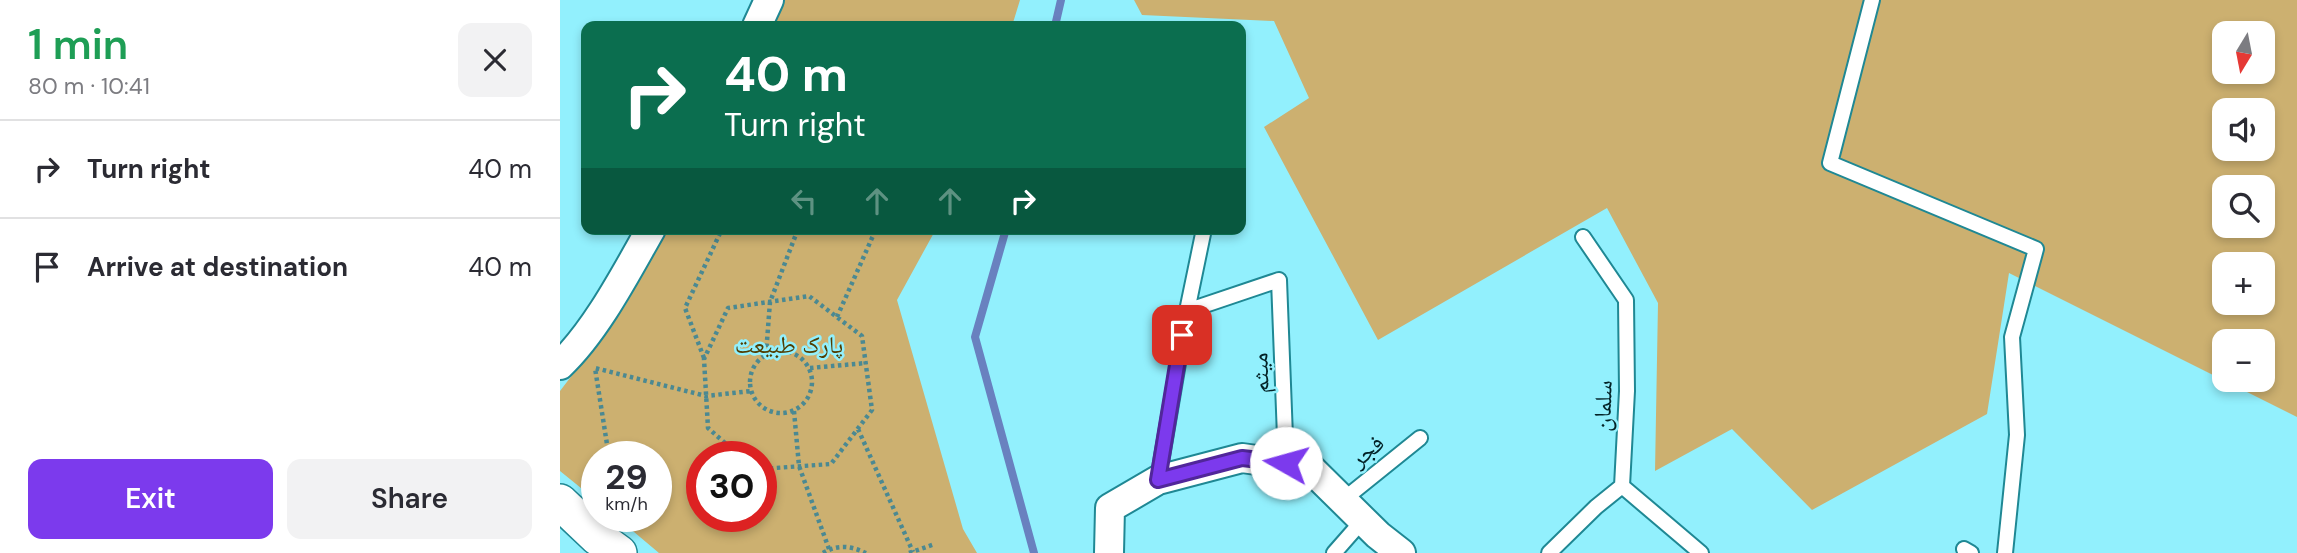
<!DOCTYPE html>
<meta charset="utf-8">
<style>
:root{--surface:#fff;--page:#f2f2f3;--text:#2b2b33;--muted:#7c7c81;--line:#e1e1e2;--accent:#7c3aed}
body{margin:0;font-family:"DM Sans","Noto Naskh Arabic",sans-serif;background:var(--page);color:var(--text);height:100vh;display:flex;flex-direction:column;font-size:26px;white-space:nowrap}
*{box-sizing:border-box;margin:0}
p{font-size:23px;color:var(--muted)}
.icon{flex:none;width:38px;height:38px;fill:none;stroke:currentColor;stroke-width:2;stroke-linecap:round;stroke-linejoin:round}
.map{position:relative;flex:1;overflow:hidden}
.drawer{display:flex;flex-direction:column;background:var(--surface);width:560px}
.drawer>*{flex:none}
.banner{position:absolute;left:21px;top:21px;width:665px;height:214px;border-radius:14px;box-shadow:0 4px 10px #0003;background:#0b6e4f;color:#fff;overflow:hidden}
.needle{width:46px;rotate:190deg}
.tools{position:absolute;left:1652px;top:21px;display:grid;gap:14px}
.tools a{display:grid;place-items:center;width:63px;height:63px;border-radius:14px;background:var(--surface);box-shadow:0 4px 10px #0003;font-size:35px}
.speed{position:absolute;left:21px;top:441px;display:flex;gap:14px;font-size:35px;font-weight:700;text-align:center}
.speed>*{display:grid;place-content:center;width:91px;height:91px;border-radius:50%;background:var(--surface);box-shadow:0 4px 10px #0003;line-height:1}
.speed small{font-size:18px;font-weight:400}
.speed .limit{border:10px solid #d22;background:#fff;color:#111}
.pin{position:absolute;display:grid;place-items:center;width:60px;height:60px;color:#fff;margin:-30px;border-radius:14px;box-shadow:0 4px 10px #0006}
.me{position:absolute;width:77px;margin:-38px;rotate:277deg;stroke-linejoin:round;filter:drop-shadow(0 0 5px #0008)}
.turn{display:flex;align-items:center;gap:24px;height:147px;padding:0 28px;font-size:32px}
.turn .icon{width:91px;height:91px;stroke-width:2.5}
.turn b{display:block;font-size:49px;line-height:60px}
.lanes{display:flex;align-items:center;height:66px;padding:0 28px;background:#0003;justify-content:center;gap:35px;direction:ltr}
.lanes .off{opacity:.35}
.round{display:grid;place-items:center;flex:none;width:74px;height:74px;border-radius:14px;background:var(--page)}
.summary{display:flex;align-items:center;justify-content:space-between;height:119px;padding:0 28px}
h1{font-size:42px;font-weight:600;line-height:52px;color:#1e9e55}
.button{display:flex;gap:14px;margin-top:auto;padding:14px 28px}
.button a{flex:1;height:80px;border-radius:14px;background:var(--accent);color:#fff;font-size:28px;font-weight:600;line-height:80px;text-align:center}
.button a+a{background:var(--page);color:var(--text)}
ul{padding:0;list-style:none}
li{display:flex;align-items:center;gap:21px;height:98px;padding:0 28px;border-top:2px solid var(--line)}
li div{flex:1}
li b{display:block;font-size:26px}
li em{font-style:normal}
main{display:flex;flex:1;min-height:0}
.map>svg:first-child{display:block}
</style>
<main>
<section class="drawer">
<div class="summary"><div><h1>1 min</h1><p>80 m · 10:41</p></div><a class="round"><svg class="icon" aria-label="close" viewBox="0 0 24 24"><path d="M6 6l12 12M18 6L6 18"/></svg></a></div>
<ul>
<li><svg class="icon" aria-label="right" viewBox="0 0 24 24"><path d="M7 20v-9h11M14 6l5 5-5 5"/></svg><div><b>Turn right</b></div><em>40 m</em></li>
<li><svg class="icon" aria-label="arrive" viewBox="0 0 24 24"><path d="M6 21V4h12l-3 4 3 4H6"/></svg><div><b>Arrive at destination</b></div><em>40 m</em></li>
</ul>
<div class="button"><a>Exit</a><a>Share</a></div>
</section>
<div class="map">
<svg width="1737" height="553" viewBox="0 0 1737 553">
<rect width="100%" height="100%" fill="#92f0fd"/>
<!-- green -->
<path fill="#ccb070" fill-rule="evenodd" d="M217 0H460L452 26H206Z
M574 0H1737V417L1449 273 1427 414 1252 510 1172 429 1095 471 1098 303 1047 208 818 340 704 127 749 98 714 21 582 15ZM1664 33H1703V72H1664ZM1664 110H1703V149H1664ZM1664 187H1703V226H1664ZM1664 264H1703V303H1664ZM1664 341H1703V380H1664Z
M107 229H376L337 300 403 529 417 553H99L55 516H96V457H37V501L0 471V391L65 306ZM142 457H201V516H142Z"/>
<g fill="none" stroke-linecap="round" stroke-linejoin="round">
<!-- stream -->
<path stroke="#6981bf" stroke-width="8" d="M495 26 501 0
M446 229 415 337 474 553"/>
<defs>
<path id="service" d="M1312 0 1270 163 1476 249 1452 337 1457 435 1445 553
M1023 237 1066 300 1067 391 1062 486 1141 553
M627 311 719 280 726 463
M598 480 627 311 644 229
M783 500 860 438
M1404 549 1411 553
M774 553 803 520
M989 553 1036 507 1062 486"/>
<path id="minor" d="M197 26 209 0
M0 365C36 331 66 273 91 229
M549 553 550 508 598 480 682 458 749 467 818 535 841 553"/>
<path id="tertiary" d="M0 502 37 537 59 553"/>
</defs>
<!-- service casing -->
<use href="#service" stroke="#1f8894" stroke-width="18"/>
<!-- minor casing -->
<use href="#minor" stroke="#1f8894" stroke-width="32"/>
<!-- tertiary casing -->
<use href="#tertiary" stroke="#1f8894" stroke-width="38"/>
<!-- path -->
<path stroke="#4b8992" stroke-width="4.5" stroke-dasharray="3.5 3.5" stroke-linecap="butt" d="M277 317 316 229
M190 382a31 31 0 1 1 62 0a31 31 0 1 1-62 0Z
M206 354 210 302 238 229
M144 358 125 308 162 229
M250 368 306 363
M234 411 239 466 269 549
M298 429 353 552
M49 457 35 368 146 396 191 391
M181 457 148 428 144 359 168 308 249 296 302 336 312 410 271 464 201 469
M263 553C278 544 291 546 306 553
M349 553 375 544"/>
<!-- service -->
<use href="#service" stroke="#fff" stroke-width="14"/>
<!-- minor -->
<use href="#minor" stroke="#fff" stroke-width="28"/>
<!-- tertiary -->
<use href="#tertiary" stroke="#fff" stroke-width="35"/>
</g>
<g fill="none" stroke-linecap="round" stroke-linejoin="round">
<defs>
<path id="route" d="M622 335 598 480 682 458 726 463"/>
</defs>
<!-- route casing -->
<use href="#route" stroke="#51269a" stroke-width="18"/>
<!-- route -->
<use href="#route" stroke="#7c3aed" stroke-width="12"/>
</g>
<g text-anchor="middle" stroke-width="5" stroke-linejoin="round" paint-order="stroke">
<!-- park labels -->
<g font-size="24" fill="#523d00" stroke="#92f0fd">
<text x="229" y="353">پارک طبیعت</text>
</g>
<!-- street labels -->
<g font-size="24" fill="#032226" stroke="#92f0fd">
<text transform="translate(700 373) rotate(-92)" y="8">میثم</text>
<text transform="translate(1043 406) rotate(-88)" y="8">سلمان</text>
<text transform="translate(807 451) rotate(-39)" y="8">فجر</text>
</g>
</g>
</svg>
<div class="tools">
<a><svg class="needle" viewBox="-14 -14 28 28"><path d="M0-13l5 13h-10z" fill="#e53935"/><path d="M0 13l5-13h-10z" fill="#7c7c81"/></svg></a>
<a><svg class="icon" aria-label="sound" viewBox="0 0 24 24"><path d="M4 9h4l5-4v14l-5-4H4zM17 9q2 3 0 6"/></svg></a>
<a><svg class="icon" aria-label="search" viewBox="0 0 24 24"><circle cx="10" cy="10" r="6"/><path d="M15 15l6 6"/></svg></a>
<a>+</a>
<a>−</a>
</div>
<div class="speed"><div>29<small>km/h</small></div><div class="limit">30</div></div>
<div class="pin" style="left:622px;top:335px;background:#d93025"><svg class="icon" aria-label="arrive" viewBox="0 0 24 24"><path d="M6 21V4h12l-3 4 3 4H6"/></svg></div>
<svg class="me" style="left:726px;top:463px" viewBox="-20 -20 40 40"><circle r="19" fill="#fff"/><path d="M0-13L10 11 0 6-10 11z" fill="#7c3aed"/></svg>
<div class="banner">
<div class="turn"><svg class="icon" aria-label="right" viewBox="0 0 24 24"><path d="M7 20v-9h11M14 6l5 5-5 5"/></svg><div><b>40 m</b>Turn right</div></div>
<div class="lanes"><svg class="icon off" aria-label="left" viewBox="0 0 24 24"><path d="M17 20v-9H6M10 6l-5 5 5 5"/></svg><svg class="icon off" aria-label="ahead" viewBox="0 0 24 24"><path d="M12 20V5M6 11l6-6 6 6"/></svg><svg class="icon off" aria-label="ahead" viewBox="0 0 24 24"><path d="M12 20V5M6 11l6-6 6 6"/></svg><svg class="icon" aria-label="right" viewBox="0 0 24 24"><path d="M7 20v-9h11M14 6l5 5-5 5"/></svg></div>
</div>
</div>
</main>
